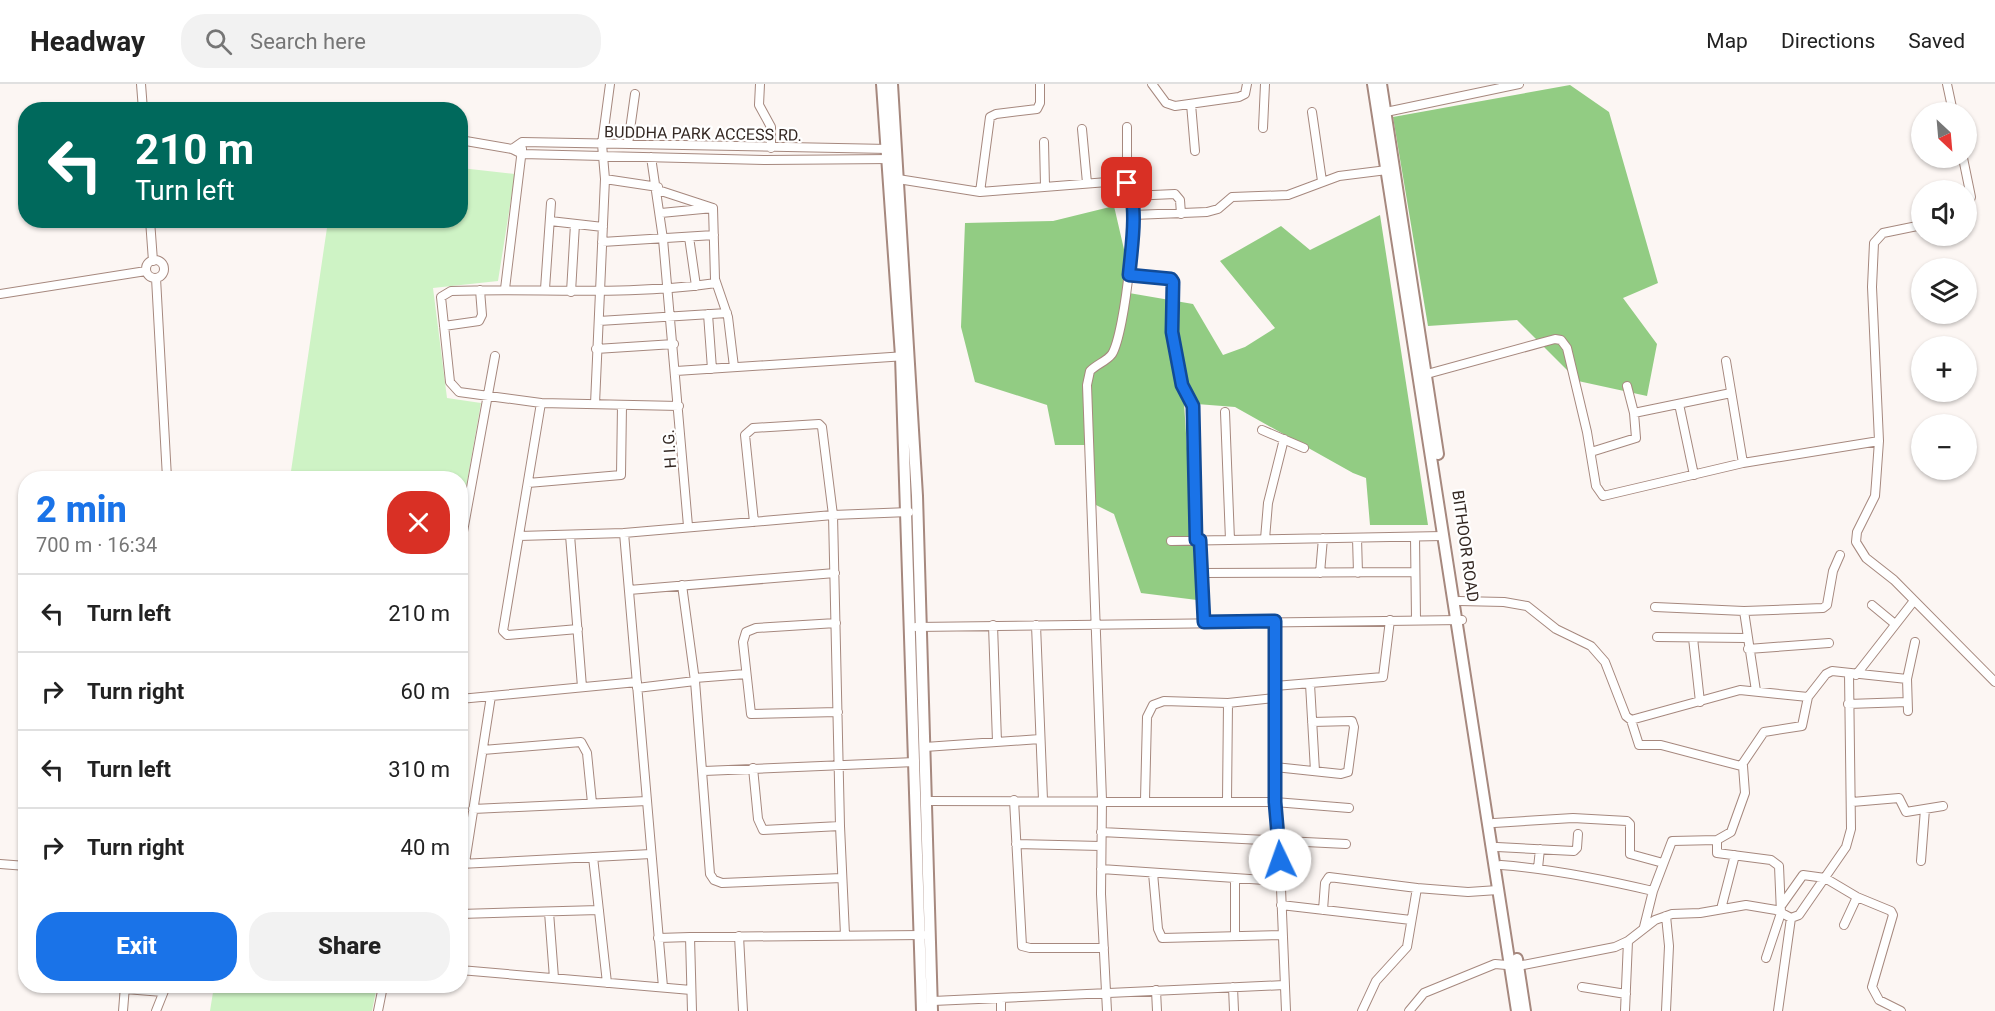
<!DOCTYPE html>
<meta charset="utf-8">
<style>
:root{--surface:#fff;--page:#f2f2f2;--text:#222;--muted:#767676;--line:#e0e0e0;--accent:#1a73e8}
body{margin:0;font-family:Roboto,sans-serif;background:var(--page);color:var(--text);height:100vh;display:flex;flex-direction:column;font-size:22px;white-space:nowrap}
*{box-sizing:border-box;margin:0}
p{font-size:20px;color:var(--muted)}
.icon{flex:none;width:33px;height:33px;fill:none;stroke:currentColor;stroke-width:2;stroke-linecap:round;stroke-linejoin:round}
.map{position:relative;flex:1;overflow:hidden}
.drawer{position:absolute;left:18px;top:387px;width:450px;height:522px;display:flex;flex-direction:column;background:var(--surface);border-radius:24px;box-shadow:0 2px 4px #0004}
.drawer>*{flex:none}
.top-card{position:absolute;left:18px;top:18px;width:450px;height:126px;border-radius:24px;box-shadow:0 2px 4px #0004;background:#00695c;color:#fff;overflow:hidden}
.needle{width:39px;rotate:154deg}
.tools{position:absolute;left:1911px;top:18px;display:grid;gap:12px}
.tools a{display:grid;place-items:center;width:66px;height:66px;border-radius:50%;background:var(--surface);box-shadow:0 2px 4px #0004;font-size:30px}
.pin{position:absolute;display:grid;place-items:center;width:51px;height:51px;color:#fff;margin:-26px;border-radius:12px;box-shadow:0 3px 9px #0006}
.me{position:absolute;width:66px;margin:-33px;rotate:357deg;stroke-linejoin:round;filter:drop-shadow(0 0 4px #0008)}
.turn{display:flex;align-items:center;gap:21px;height:126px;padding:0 18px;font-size:27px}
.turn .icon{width:78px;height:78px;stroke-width:2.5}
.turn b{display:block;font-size:42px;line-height:51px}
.round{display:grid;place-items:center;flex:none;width:63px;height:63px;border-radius:24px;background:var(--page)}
.summary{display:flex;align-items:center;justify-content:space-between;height:102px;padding:0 18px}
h1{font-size:36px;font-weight:800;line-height:45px;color:var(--accent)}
.primary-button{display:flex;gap:12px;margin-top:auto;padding:12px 18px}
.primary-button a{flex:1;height:69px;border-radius:24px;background:var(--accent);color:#fff;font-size:24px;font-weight:800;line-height:69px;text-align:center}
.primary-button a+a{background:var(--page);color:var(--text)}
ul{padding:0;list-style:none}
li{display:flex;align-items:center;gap:18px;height:78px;padding:0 18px;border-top:2px solid var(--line)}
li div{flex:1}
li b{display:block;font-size:22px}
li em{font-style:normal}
header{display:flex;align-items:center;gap:36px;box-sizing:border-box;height:84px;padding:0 30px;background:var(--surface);border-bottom:2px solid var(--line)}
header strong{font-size:28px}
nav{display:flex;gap:33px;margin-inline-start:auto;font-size:21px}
.search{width:420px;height:54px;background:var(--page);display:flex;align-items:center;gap:15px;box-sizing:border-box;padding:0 21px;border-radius:24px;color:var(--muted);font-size:22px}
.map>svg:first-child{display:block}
</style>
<header>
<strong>Headway</strong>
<div class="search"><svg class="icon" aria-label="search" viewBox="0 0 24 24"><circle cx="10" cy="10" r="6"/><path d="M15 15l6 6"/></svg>Search here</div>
<nav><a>Map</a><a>Directions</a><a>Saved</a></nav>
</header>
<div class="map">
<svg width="1995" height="927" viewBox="0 0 1995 927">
<rect width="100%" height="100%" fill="#fcf6f3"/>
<!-- green -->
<path fill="#cef3c5" d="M461 84 515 90 498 197 433 204 447 314 481 319 461 432 460 394H290L328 137 460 136Z
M214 902H377L372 927H210Z"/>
<!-- forest -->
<path fill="#92cc83" d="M1570 1 1609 28 1658 199 1623 214 1657 260 1647 312 1578 297 1517 236 1428 242 1393 33Z
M1114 122 1129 187V209L1193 220 1223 271 1245 263 1275 244 1220 177 1281 142 1310 166 1380 131 1428 441H1370L1366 394 1353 389 1235 323 1184 319 1197 516 1141 509 1114 430 1092 419 1087 361H1055L1047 321 975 298 961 243 965 139 1053 137Z"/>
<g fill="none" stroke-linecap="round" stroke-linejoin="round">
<defs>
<path id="street" d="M141 0 143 26
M760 0 759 21 771 43V64
M1152 0 1166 19 1175 22 1239 13 1245 10 1247 0
M1947 0 1953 28
M1191 20 1195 67
M1312 28 1322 97
M1386 28 1519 0
M1127 43V99
M1263 44 1265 0
M1082 45 1087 99
M460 56 512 65 522 70 765 76 892 75
M1044 58 1045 102
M628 60 635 10
M512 65 522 58 889 65
M651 73 663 155 688 442
M1963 74 1971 113 1966 128
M605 95 658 103
M898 95 980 108 1120 97 1127 99C1140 119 1125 249 1112 270 1107 277 1097 280 1090 287L1087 301 1102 716 1101 810 1107 927
M658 106 713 124 715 195 728 233 734 283
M980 108 990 33 996 30 1037 25 1040 19V0
M1131 112 1175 110 1180 116 1181 130
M661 129 713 124
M1133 131 1207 128 1218 125 1232 113 1288 111 1339 92 1387 86
M150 136 153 177
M550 137 603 143
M1922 141 1883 149 1874 159 1872 203 1879 357 1876 399 1875 412 1857 448 1856 458 1866 474 1894 496 1995 598
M689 153 696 202
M602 158 714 151
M146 185a9 9 0 1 1 18 0a9 9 0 1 1-18 0Z
M1129 191 1171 195 1173 198 1172 250 1182 301 1193 322 1196 456
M156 194 167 394
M505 205 522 65
M545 205 551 119
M571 208 575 140
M0 210 146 187
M708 230 712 285
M599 237 727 229
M444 242 479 237 482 231 480 206
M596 265 674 260
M1726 277 1743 379
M676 287 906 272
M1427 290 1555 255 1561 256 1567 264 1587 348 1596 402 1603 412 1743 379 1879 357
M541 319 503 547 507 551 578 545
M595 320 605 95 602 60 610 0
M1679 320 1694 391
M679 322 541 319 459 308 450 298 441 213 451 207C540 204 628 212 716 199
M1225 328 1230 456
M1634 329 1731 309
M1262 346 1304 364
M1591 368 1636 354 1634 329 1627 302
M528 399 621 391 622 321
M754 438 745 351 753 344 819 340 822 343 833 431 840 742 845 851
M624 449 663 903
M570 451 582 603
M519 452 624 449 833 431 909 428
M1415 453 1416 536
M1357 454 1358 489
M1265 455 1268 419 1284 355
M1200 456 1204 538
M1171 457 1443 452
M460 464 495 272
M1201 489 1415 488
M1320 489 1323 454
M682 501 695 597 710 790 714 796 722 799 842 794
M629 506 835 489
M1459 517 1504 518 1527 522 1556 545 1591 562 1605 578 1626 632 1631 636 1740 606 1808 613 1826 590 1832 587 1907 595
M1872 521 1895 540
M1655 523 1744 527 1823 524 1827 521 1833 487 1840 471
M1744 527 1756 607
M1275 537V718L1279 755 1286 927
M836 539 756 544 746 548 743 558 751 630 838 628
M993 541 997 658
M1036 541 1043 716
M916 543 1462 536
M1657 553 1746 554
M1693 554 1700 618
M1748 565 1829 559
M1856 591 1913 518
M695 594 746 590
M1310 600 1315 687
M1275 602 1383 593 1390 536
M637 604 695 597
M460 615 637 598
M1848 620 1907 618
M1908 627 1907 595 1915 558
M1631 636 1639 661H1661L1741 682 1764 648 1802 642 1808 613
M925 663 1040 655
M483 666 581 658 587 669 592 719
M1275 683 1341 690 1348 688 1354 643 1352 637 1312 638
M753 684 758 735 763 746 840 742
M704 687 915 678
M1014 716 1022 862 1030 864H1104
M1145 716 1147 633 1153 621 1164 617 1228 619 1275 614
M927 717 1275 718 1349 724
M1227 717 1228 619
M1852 718 1899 714 1906 728 1943 722
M473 725 647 717
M1494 739 1573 734 1627 737 1630 740V770L1663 779
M1101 748 1346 760
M1717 756V769L1771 776 1779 782 1781 829 1766 874
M1016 760 1101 762
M1497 763 1574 767 1577 764 1578 750
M593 773 607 899
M1921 777 1925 725
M465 779 491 612
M0 780 26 782
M460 780 651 770
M1501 781C1553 785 1602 795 1653 807
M1538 784 1540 765
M1101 785 1281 797
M1153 789 1158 845 1162 854 1282 851
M1281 821 1411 836
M1781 822 1803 791 1825 794 1857 813 1891 827 1893 831 1872 903 1879 916 1901 927
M1721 825 1735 771
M1323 826 1325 799 1329 793 1417 804 1468 808 1498 806
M549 828 554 894
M460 830 599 826
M1844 841 1857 813
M1644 843 1653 807 1672 757 1717 756 1731 748 1745 709 1743 682
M739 852 743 927
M1235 852V794
M658 854 690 853
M460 886 691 906
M1233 903 1234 927
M1582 903 1626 910
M125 905 163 908
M1156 906 1157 927
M1001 914V927
M933 917 1284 901
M123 927 125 902
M156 927 166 902
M378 927 383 902
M692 927 690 853 923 851
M1362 927 1376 897 1407 863 1417 804
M1409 927 1424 909 1495 880 1518 882 1615 863 1628 857 1655 836 1672 830 1700 829 1746 821 1776 826 1791 834 1799 831 1846 763 1851 745 1849 590
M1625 927 1628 857
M1666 927 1669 862 1666 832
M1778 927 1791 834"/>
<path id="secondary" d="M882 0 901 272 922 927
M892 0 917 412 932 927
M1373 0 1517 927
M1381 0 1438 370
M1517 875 1525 927"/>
</defs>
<!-- street casing -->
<use href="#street" stroke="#a6887e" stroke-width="10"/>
<!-- secondary casing -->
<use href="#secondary" stroke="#a6887e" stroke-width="14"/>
<!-- street -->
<use href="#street" stroke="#fff" stroke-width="8"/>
<!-- secondary -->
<use href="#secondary" stroke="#fff" stroke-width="10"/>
</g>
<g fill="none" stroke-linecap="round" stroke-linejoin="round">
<defs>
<path id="route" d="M1127 99C1139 119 1131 168 1129 191L1171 195 1173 198 1172 248 1182 301 1193 322 1196 456H1200L1204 538 1275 537V718L1280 776"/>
</defs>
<!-- route casing -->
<use href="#route" stroke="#114b97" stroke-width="15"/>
<!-- route -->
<use href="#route" stroke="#1a73e8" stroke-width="10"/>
</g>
<g text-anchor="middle" stroke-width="4.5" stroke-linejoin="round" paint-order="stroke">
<!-- street labels -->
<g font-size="16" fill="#342823" stroke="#fff">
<text transform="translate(703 49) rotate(1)" y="6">BUDDHA PARK ACCESS RD.</text>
<text transform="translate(669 365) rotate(-94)" y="6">H I.G.</text>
<text transform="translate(1466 462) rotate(82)" y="6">BITHOOR ROAD</text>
</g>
</g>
</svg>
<div class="tools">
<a><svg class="needle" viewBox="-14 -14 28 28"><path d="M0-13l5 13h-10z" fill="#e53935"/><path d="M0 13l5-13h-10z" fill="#767676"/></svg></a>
<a><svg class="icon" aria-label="sound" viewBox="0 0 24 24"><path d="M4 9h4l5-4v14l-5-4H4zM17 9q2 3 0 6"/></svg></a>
<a><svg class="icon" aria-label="layers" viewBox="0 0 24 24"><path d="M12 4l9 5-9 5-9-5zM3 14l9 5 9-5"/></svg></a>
<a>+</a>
<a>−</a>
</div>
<div class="pin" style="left:1127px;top:99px;background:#d93025"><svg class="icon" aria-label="arrive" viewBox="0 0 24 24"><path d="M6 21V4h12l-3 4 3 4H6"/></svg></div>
<svg class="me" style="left:1280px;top:776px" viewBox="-20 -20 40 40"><circle r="19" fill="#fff"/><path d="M0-13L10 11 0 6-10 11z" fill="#1a73e8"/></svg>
<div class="top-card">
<div class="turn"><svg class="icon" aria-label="left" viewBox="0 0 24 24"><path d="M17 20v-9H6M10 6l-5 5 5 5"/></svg><div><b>210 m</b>Turn left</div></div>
</div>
<section class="drawer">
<div class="summary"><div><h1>2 min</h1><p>700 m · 16:34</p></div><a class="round" style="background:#d93025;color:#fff"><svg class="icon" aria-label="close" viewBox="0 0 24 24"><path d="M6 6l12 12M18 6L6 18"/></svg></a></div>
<ul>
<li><svg class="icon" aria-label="left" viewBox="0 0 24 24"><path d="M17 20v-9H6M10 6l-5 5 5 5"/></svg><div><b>Turn left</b></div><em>210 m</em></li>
<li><svg class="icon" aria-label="right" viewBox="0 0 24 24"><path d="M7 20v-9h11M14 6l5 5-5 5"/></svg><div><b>Turn right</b></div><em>60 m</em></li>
<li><svg class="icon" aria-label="left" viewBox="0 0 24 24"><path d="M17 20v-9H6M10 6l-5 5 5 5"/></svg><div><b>Turn left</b></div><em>310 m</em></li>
<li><svg class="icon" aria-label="right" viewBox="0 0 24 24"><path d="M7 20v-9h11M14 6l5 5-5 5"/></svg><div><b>Turn right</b></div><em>40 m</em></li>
</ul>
<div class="primary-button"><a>Exit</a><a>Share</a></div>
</section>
</div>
